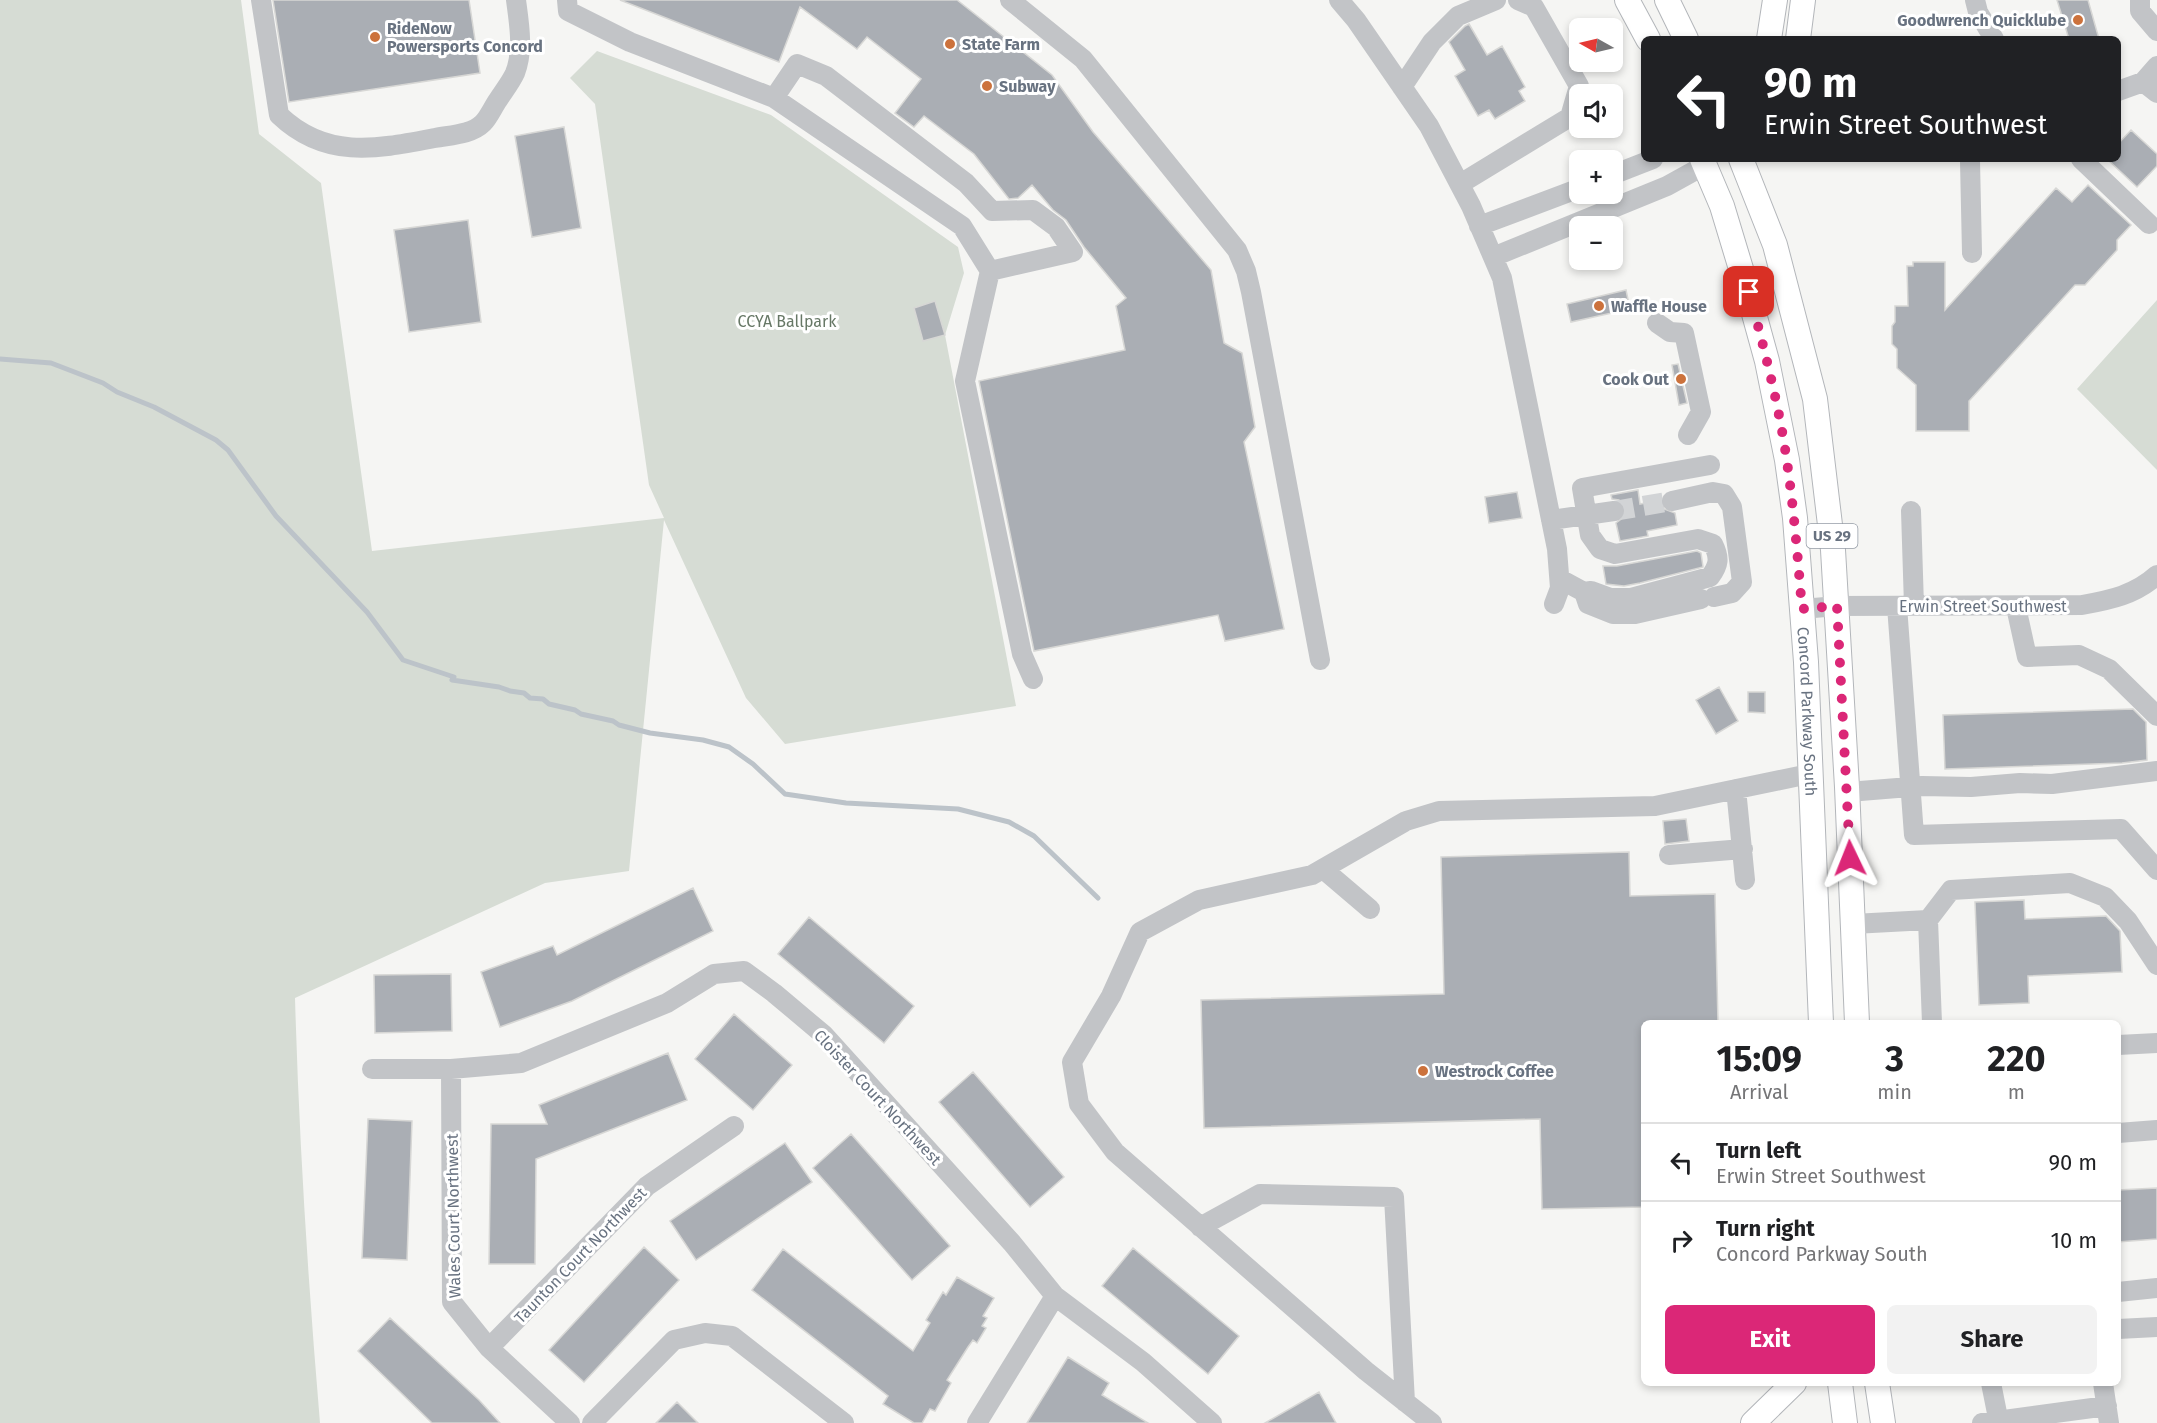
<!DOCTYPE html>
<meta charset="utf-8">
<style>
:root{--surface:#fff;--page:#f2f2f2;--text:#202124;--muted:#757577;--line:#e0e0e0;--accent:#db2777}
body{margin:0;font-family:"Fira Sans",sans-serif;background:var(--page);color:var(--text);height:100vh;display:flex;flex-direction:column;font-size:22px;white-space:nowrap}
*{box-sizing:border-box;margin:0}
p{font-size:20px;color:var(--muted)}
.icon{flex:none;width:33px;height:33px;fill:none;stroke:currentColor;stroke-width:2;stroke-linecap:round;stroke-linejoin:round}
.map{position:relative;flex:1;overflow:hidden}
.side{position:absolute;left:1641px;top:1020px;width:480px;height:366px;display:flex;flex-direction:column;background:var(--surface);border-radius:9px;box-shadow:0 3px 9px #0003}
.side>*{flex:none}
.banner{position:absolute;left:1641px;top:36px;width:480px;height:126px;border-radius:9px;box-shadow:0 3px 9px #0003;background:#202124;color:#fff;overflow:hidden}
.needle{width:39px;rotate:278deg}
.fabs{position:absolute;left:1569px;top:18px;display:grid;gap:12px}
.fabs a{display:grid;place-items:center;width:54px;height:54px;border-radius:9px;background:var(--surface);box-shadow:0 3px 9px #0003;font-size:30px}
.pin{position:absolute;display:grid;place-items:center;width:51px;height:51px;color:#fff;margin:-26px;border-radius:12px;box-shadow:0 3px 9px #0006}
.me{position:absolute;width:66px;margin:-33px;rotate:358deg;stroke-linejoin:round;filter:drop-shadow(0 0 4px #0008)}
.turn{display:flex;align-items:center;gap:21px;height:126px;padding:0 24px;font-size:27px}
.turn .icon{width:78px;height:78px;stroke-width:2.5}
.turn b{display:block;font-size:42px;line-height:51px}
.eta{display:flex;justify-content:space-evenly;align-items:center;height:102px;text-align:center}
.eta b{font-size:36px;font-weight:700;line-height:42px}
.action{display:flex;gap:12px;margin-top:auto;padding:12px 24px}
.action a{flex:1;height:69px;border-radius:9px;background:var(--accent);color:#fff;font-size:24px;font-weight:700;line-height:69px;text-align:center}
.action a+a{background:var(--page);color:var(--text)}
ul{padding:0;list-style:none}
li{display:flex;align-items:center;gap:18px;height:78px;padding:0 24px;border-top:2px solid var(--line)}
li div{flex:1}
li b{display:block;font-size:22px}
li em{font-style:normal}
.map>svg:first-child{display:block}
</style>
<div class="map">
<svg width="2157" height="1423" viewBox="0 0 2157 1423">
<rect width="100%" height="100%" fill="#f5f5f3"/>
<!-- green -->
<path fill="#d6dcd4" d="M0 0H241L259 134 321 183 372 551 664 518 649 485 595 104 570 78 597 51 771 115 958 247 964 273 945 335 1016 706 785 744 746 698 664 520 629 871 545 883 295 998C299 1140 308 1281 320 1423H0Z
M2157 300V470L2077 389Z"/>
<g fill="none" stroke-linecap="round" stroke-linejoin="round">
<!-- stream -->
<path stroke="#bcc3c9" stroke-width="5" d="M0 359 51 363 103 383 117 392 154 407 216 440 228 450 276 516 367 612 403 660 454 677 452 680 499 687 510 691 524 693 530 698 543 699 549 704 575 710 581 714 613 721 619 725 650 733 703 740 729 747 753 764 785 794 846 803 958 809 1009 822 1034 836 1098 898"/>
</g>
<!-- building -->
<path fill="#aaaeb4" stroke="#d7d7d5" stroke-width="1.5" d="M273 0H469L480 73 289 102Z
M620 0H957L1052 75 1093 132 1211 270 1224 343 1242 353 1255 427 1244 442 1284 629 1225 641 1218 615 1034 651 979 381 1125 350 1116 306 1126 298 1084 247 1066 220 1053 210 1032 185 1018 198 1009 199 974 154 924 116 914 127 895 113 921 79 867 37 857 49 800 7 779 62Z
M2057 0H2088L2099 39H2069Z
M1469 24 1487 55 1502 46 1525 87 1519 91 1525 101 1495 119 1489 110 1478 116 1455 76 1465 70 1449 42 1465 26Z
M564 127 581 228 532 237 515 136Z
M2131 130 2157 154V166L2137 187 2107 159H2118V144Z
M2088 185 2131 225 2117 240V250L2085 285H2075L1969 401V431H1916V385L1897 368V349L1892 344V326L1895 322V306H1908L1907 266H1913V262H1945V310L2056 188 2072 202Z
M468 220 481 322 409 332 394 230Z
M1626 290 1630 309 1571 322 1567 304Z
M935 301 945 335 923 341 914 308Z
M1678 364 1687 403 1679 405 1672 365Z
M1638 490 1640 504 1660 500 1664 509 1675 513 1677 525 1647 531 1648 536 1620 541 1616 523 1625 516 1626 509 1619 500 1612 499 1611 495Z
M1517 492 1522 518 1489 523 1485 497Z
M1697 551 1701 553 1703 567 1640 583 1624 586 1606 584 1603 566H1617Z
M1719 687 1738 721 1716 734 1696 700Z
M1748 692H1765V713L1748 712Z
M2133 709 2146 722 2147 760 2122 763 1945 769 1943 715Z
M1686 819 1689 841 1665 844 1663 821Z
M1629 852 1630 896 1715 894 1718 1023H1644V1207L1542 1209 1540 1119 1204 1128 1201 1000 1444 994 1441 857Z
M693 888 713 931 572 1001 500 1027 481 972 553 946 557 955Z
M2024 900 2025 919 2106 916 2120 931 2122 972 2028 976 2029 1003 1979 1005 1975 902Z
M809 917 914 1006 884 1043 778 954Z
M451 974 452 1031 375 1033 374 975Z
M734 1014 792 1065 753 1110 695 1059Z
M668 1053 687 1100 536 1159 535 1264H489L491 1124H547L539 1105Z
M973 1072 1064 1177 1030 1207 939 1102Z
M368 1119 412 1121 407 1260 362 1258Z
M851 1134 950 1246 912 1280 813 1168Z
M785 1143 812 1182 696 1260 670 1221Z
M2157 1188V1239L2118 1242V1190Z
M644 1247 679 1280 584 1382 549 1350Z
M1133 1248 1239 1336 1208 1374 1102 1286Z
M783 1249 913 1351 930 1323 926 1320 943 1292 946 1295 957 1277 994 1298 983 1316 987 1318 982 1326 986 1328 977 1343 973 1340 968 1347 947 1380 951 1383 935 1411 930 1409 922 1423H914L883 1404 888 1396 752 1290Z
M390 1318 479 1400 500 1423H432L358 1351Z
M1068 1357 1109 1383 1102 1395 1148 1423H1027Z
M1319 1392 1336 1423H1265Z
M677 1402 698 1423H656Z"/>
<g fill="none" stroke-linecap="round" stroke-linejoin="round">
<!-- minor-tunnel -->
<path stroke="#d2d4d6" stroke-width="20" stroke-dasharray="20 10" stroke-linecap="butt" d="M1614 511 1672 501"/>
<defs>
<g id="major">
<path d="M1627 0 1648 39"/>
<path d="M1667 0 1686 39"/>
<path d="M1769 39 1775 0"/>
<path d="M1798 39 1803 0"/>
<path id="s1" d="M1702 159 1722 206 1748 292 1767 361 1787 460 1795 518 1806 662 1821 1023"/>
<path d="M1741 159 1775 245 1815 399 1833 550 1847 787 1857 1023"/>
<path d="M1840 1383 1845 1423"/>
<path d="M1877 1383 1883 1423"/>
<path d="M1753 1423 1794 1383"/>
</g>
</defs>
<!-- major casing -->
<use href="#major" stroke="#b3b6ba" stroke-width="26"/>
<!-- minor -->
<path stroke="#c2c4c7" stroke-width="20" d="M261 0 279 115C326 160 377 149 435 138 450 135 471 135 483 123 489 117 493 107 498 100 503 92 511 82 515 73 524 50 519 23 516 0
M567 0 568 11 630 42 774 98 962 226 990 271 1073 252 1056 227 1033 210 992 211 966 183 826 76 797 64 774 98
M1010 0 1083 59 1237 250 1246 271 1251 292 1320 660
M1339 0 1356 20 1429 126 1471 206 1502 278 1557 549 1560 588 1554 604
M1975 0 1978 12 1994 39
M2140 0V11L2157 31
M2157 66 2143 82 2157 93
M1402 87 1432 42 1458 16 1496 0
M2118 91 2143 82
M2081 159 2149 224
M1970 161 1972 253
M1612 175 1653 159
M1460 184 1570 117 1579 86 1534 7 1518 0
M1479 226 1580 188
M1493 257 1667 186 1705 165
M990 271 965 381 1022 654 1033 679
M1657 323 1670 332 1684 333 1701 412 1688 435
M1672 501 1713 492 1724 494 1732 507 1742 582 1732 593 1714 597
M1911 511 1914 606
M1551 520 1614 511
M1560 579 1584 592 1591 591 1610 598H1631L1710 577C1719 565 1720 558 1713 544L1698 539 1615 554 1600 549 1590 535 1582 488 1710 465
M1584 592 1588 604 1613 614H1635L1701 599
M1897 606 1914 835 2121 829 2157 870
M2016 607 2027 657 2079 655 2109 669 2157 716
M1802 609 1837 606 2082 605C2110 600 2135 595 2157 575
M1736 789 1745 880
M1848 792 1922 786 1971 787 2020 783 2052 784 2157 771
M1669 855 1743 849
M1323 869 1370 909
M1928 920 1951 890 2070 883 2105 897 2128 921 2157 965
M1853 924 1928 920 1932 1023
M2118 1045 2157 1043
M372 1069H451L521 1063 667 1003 714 974 744 971 774 993 824 1035 1012 1243 1055 1296 1143 1362 1212 1423
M451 1069 452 1302 489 1348 570 1423
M2118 1133 2157 1130
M1200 1227 1260 1194 1394 1197 1405 1402
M2118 1292 2157 1288
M2118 1329 2157 1327
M489 1348 647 1186 734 1126
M1991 1383 1999 1423
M2103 1383 2109 1423
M592 1423 674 1340 705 1333 732 1336 844 1423
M977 1423 1055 1296
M1432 1423 1366 1371 1115 1152 1079 1104 1072 1062 1111 996 1140 932 1199 900 1312 875 1406 821 1439 811 1655 806 1809 774
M1982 1423 2107 1406"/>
<!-- major -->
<use href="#major" stroke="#fff" stroke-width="24"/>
</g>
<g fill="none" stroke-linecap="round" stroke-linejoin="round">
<!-- route -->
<path stroke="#db2777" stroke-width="10" stroke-dasharray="0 18" d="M1749 292C1764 348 1779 405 1787 462 1794 511 1798 560 1802 609L1837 606 1850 858"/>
</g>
<!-- markers -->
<g fill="#cc723c" stroke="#fff" stroke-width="2">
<circle cx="2078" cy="20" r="6"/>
<circle cx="375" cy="37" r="6"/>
<circle cx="950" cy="44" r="6"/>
<circle cx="987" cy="86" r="6"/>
<circle cx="1599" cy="306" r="6"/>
<circle cx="1681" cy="379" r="6"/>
<circle cx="1423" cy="1071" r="6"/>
</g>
<g text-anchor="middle" stroke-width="6" stroke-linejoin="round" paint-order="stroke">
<!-- shield labels -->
<rect fill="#fff" stroke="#959ca6" stroke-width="1.5" x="1806.5" y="524" width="51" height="24" rx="4.5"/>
<g font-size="15" font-weight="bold" fill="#687280">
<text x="1832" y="541">US 29</text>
</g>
<!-- poi labels -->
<g font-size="16" font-weight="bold" fill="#687280" stroke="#fff" text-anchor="start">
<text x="2066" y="26" text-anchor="end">Goodwrench Quicklube</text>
<text x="387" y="34">RideNow<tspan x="387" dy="18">Powersports Concord</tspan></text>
<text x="962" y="50">State Farm</text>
<text x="999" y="92">Subway</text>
<text x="1611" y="312">Waffle House</text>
<text x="1669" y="385" text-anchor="end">Cook Out</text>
<text x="1435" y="1077">Westrock Coffee</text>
</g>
<!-- park labels -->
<g font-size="16" fill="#677866" stroke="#fff">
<text x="787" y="327">CCYA Ballpark</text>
</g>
<!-- street labels -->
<g font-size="16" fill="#687280" stroke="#fff">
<text x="1983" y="612">Erwin Street Southwest</text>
<text dy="6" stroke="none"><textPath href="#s1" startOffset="566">Concord Parkway South</textPath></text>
<text transform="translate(878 1097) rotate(47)" y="6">Cloister Court Northwest</text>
<text transform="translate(453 1216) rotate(-91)" y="6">Wales Court Northwest</text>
<text transform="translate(580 1255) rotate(-46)" y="6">Taunton Court Northwest</text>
</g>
</g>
</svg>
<div class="fabs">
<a><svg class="needle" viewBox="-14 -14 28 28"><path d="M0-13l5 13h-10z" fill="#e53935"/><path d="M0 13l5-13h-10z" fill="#757577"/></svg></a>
<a><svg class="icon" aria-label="sound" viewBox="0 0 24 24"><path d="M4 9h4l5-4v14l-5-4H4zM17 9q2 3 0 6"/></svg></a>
<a>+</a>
<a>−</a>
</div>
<div class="pin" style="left:1749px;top:292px;background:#d93025"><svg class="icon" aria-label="arrive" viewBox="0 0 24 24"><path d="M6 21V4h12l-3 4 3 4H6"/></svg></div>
<svg class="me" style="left:1850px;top:858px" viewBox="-20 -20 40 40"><path d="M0-17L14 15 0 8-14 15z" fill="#db2777" stroke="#fff" stroke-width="4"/></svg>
<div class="banner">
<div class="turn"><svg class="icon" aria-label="left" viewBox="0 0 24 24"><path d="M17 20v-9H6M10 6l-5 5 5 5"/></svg><div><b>90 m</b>Erwin Street Southwest</div></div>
</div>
<section class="side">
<div class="eta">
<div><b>15:09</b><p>Arrival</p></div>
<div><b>3</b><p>min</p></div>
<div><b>220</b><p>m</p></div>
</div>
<ul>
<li><svg class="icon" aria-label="left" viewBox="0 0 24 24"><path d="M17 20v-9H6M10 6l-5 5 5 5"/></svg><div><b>Turn left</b><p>Erwin Street Southwest</p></div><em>90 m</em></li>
<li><svg class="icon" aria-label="right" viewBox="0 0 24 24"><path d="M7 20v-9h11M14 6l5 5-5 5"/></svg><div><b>Turn right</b><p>Concord Parkway South</p></div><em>10 m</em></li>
</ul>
<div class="action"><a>Exit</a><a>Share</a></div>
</section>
</div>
